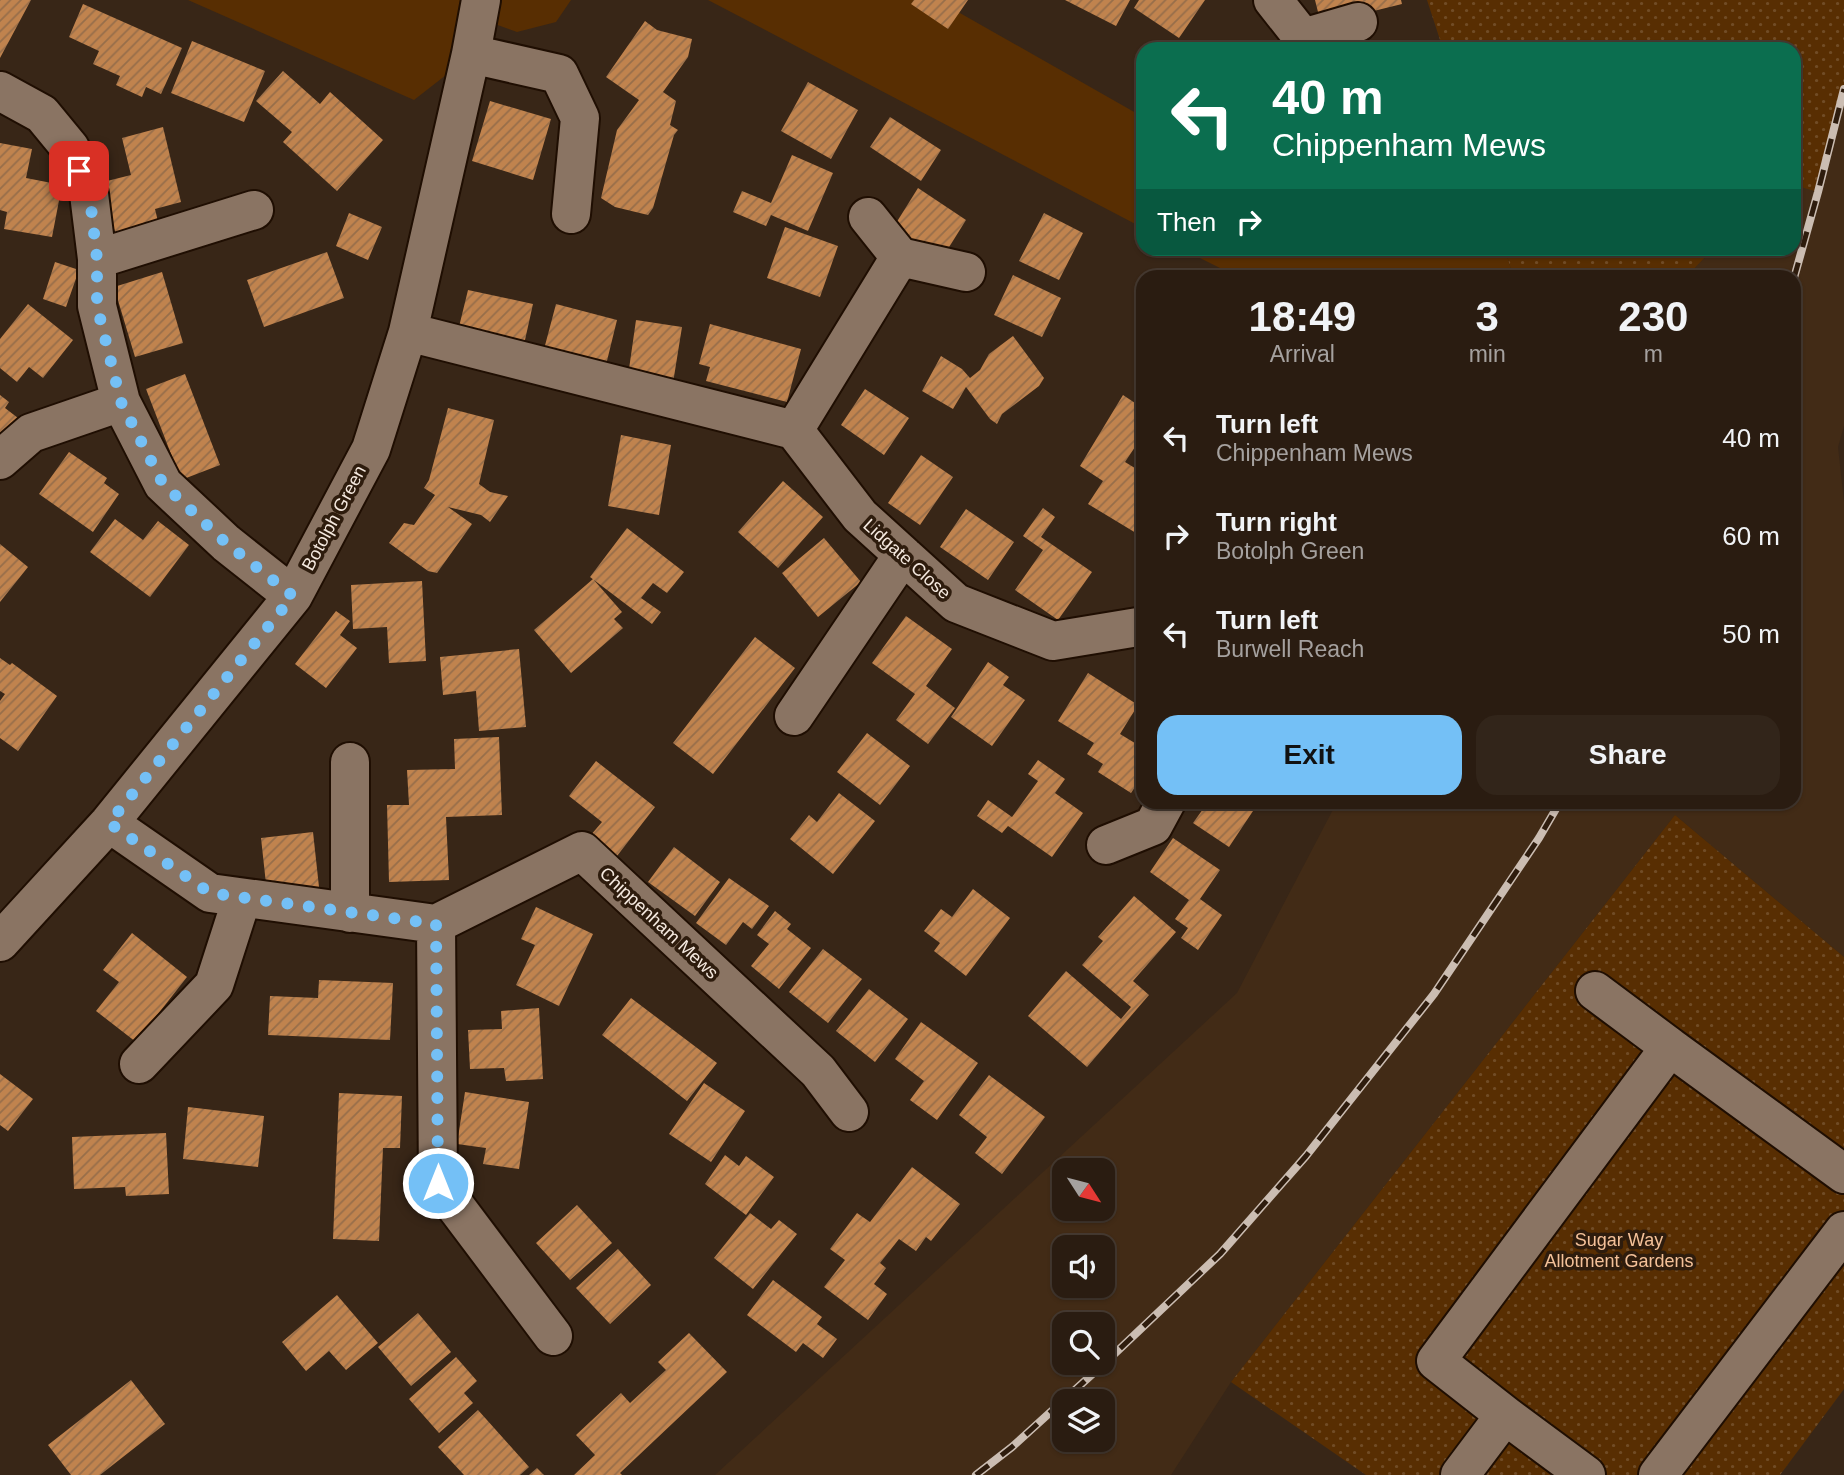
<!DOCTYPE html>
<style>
:root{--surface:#2a1c11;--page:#32251a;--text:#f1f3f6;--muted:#a5a19f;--line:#463a31;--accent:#74c0f6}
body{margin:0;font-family:Helvetica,sans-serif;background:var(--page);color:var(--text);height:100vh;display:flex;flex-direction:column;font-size:26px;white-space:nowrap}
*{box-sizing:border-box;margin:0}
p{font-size:23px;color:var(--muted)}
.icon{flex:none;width:38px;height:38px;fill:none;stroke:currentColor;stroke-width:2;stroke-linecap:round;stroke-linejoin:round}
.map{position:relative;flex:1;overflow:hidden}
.side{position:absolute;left:1136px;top:270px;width:665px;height:539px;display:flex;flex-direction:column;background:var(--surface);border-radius:21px;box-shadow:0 2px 5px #0004,0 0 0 2px var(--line)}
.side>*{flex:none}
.guide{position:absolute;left:1136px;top:42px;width:665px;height:214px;border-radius:21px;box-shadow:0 2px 5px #0004,0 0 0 2px var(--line);background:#0b6e4f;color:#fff;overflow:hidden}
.needle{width:46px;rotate:126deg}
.buttons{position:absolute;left:1052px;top:1158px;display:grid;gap:14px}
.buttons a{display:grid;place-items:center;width:63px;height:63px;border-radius:14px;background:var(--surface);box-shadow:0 2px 5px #0004,0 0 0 2px var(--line);font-size:35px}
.pin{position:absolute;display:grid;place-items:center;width:60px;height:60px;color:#fff;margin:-30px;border-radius:14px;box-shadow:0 4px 10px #0006}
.me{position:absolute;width:77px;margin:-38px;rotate:0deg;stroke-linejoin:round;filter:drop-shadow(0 0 5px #0008)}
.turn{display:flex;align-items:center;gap:24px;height:147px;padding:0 21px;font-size:32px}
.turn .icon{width:91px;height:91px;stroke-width:2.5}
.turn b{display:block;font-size:49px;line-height:60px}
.then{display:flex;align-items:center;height:66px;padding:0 21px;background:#0003;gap:14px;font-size:26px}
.eta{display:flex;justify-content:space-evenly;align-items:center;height:119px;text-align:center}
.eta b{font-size:42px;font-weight:800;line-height:49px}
.cta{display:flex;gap:14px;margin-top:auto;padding:14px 21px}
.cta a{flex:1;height:80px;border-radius:21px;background:var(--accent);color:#111;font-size:28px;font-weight:800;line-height:80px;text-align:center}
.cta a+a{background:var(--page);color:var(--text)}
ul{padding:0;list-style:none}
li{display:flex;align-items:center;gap:21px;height:98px;padding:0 21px}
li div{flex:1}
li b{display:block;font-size:26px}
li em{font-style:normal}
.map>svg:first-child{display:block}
</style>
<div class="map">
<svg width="1844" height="1475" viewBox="0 0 1844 1475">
<defs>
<pattern id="park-dots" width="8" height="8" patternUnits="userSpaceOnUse" patternTransform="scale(1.75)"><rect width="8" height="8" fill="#582e02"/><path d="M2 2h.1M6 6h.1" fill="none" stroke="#714c26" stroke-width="1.8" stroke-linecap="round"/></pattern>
<pattern id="building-hatch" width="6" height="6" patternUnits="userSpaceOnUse" patternTransform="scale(1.75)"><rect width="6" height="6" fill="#c0834e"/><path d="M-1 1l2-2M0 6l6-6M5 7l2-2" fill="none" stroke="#976e4a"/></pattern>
</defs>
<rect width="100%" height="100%" fill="#382617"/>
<!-- built -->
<path fill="#422b16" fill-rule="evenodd" d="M1844 0V426L1838 447 1844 502V957L1675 815 1231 1382 1171 1475H715L1237 993 1337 802H1794V276H1687L1713 249 1794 248V117ZM1064 1171H1102V1209H1064ZM1064 1248H1102V1286H1064ZM1064 1325H1102V1363H1064ZM1064 1402H1102V1440H1064Z"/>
<!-- grass -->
<path fill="#582e02" d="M188 0H571L556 22 517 32 462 12 446 75 414 100Z
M708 0H937L1143 117V228Z
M1182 249H1505L1513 276H1236Z"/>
<!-- park -->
<path fill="url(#park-dots)" d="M1427 0H1844V89L1818 192 1794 185V49H1443Z
M1505 249V248L1713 249 1687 276H1513Z
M1675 815 1844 957V1389L1780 1475H1366L1231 1382Z"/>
<!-- building -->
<path fill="url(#building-hatch)" d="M0 0H31L0 58Z
M914 0H968L948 29 911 4Z
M1065 0H1130L1116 26Z
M1139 0H1205L1179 38 1134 8Z
M1315 0H1401L1402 4 1321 24Z
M83 4 182 48 161 94 146 87 142 97 116 85 120 76 93 64 99 51 69 37Z
M645 21 657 30 692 39 688 57 663 92 676 101 670 125 678 130 674 135 653 208 648 215 615 207 601 198 617 130 639 100 606 77Z
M192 41 265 71 244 122 171 93Z
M283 71 320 104 330 92 383 140 337 191 283 142 292 132 256 101Z
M808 82 858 110 831 159 781 131Z
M490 101 551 119 533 180 472 161Z
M890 117 941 150 921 181 870 147Z
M163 127 181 202 155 209 160 230 117 241 103 182 131 175 122 138Z
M0 143 32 149 26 178 62 185 52 237 4 229 7 212 0 210Z
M792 155 833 173 808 231 771 215 766 226 733 212 742 191 771 203Z
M918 188 966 220 941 260 893 228Z
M349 213 382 227 368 260 336 246Z
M1044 213 1083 233 1059 280 1019 261Z
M785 227 838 246 820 297 767 278Z
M327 252 344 298 264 327 247 280Z
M55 262 79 270 66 307 43 299Z
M162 272 183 343 135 357 114 287Z
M1013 275 1061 298 1042 337 994 315Z
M468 290 533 304 523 349 457 335Z
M28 304 73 340 43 378 29 367 17 382 0 368V339Z
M556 304 617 320 605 369 543 353Z
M636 320 682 327 673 383 628 376Z
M710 324 801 349 787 402 706 381 710 367 699 364Z
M1013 336 1044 378 1039 386 1002 414 997 424 990 419 966 387 953 409 922 391 941 356 962 369 970 378 980 370 989 354Z
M185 374 220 465 181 480 146 389Z
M865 389 909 418 884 455 841 425Z
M1143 390V448L1137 444 1125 462 1143 473V522L1136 533 1088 504 1103 481 1080 466 1123 395 1135 403Z
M0 395 9 402 5 408 18 418 0 441Z
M448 408 494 420 479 484 490 492 508 496 490 522 481 515 448 507 472 524 437 573 428 571 389 543 404 523 414 525 435 495 424 488 429 480Z
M621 435 671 445 659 515 608 506Z
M69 452 107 478 104 483 119 494 93 532 39 494Z
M921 455 953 477 920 525 888 503Z
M783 481 823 517 778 568 738 532Z
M1043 508 1055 517 1041 537 1092 572 1058 620 1015 590 1043 550 1023 536Z
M966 509 1014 542 988 580 940 547Z
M115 519 143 540 158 521 189 545 150 597 90 552Z
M627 528 684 572 667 593 653 583 641 598 661 612 652 624 590 577Z
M824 538 861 582 818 617 782 573Z
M0 544 28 567 0 602Z
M593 579 622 612 614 619 623 628 571 673 534 630Z
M422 581 426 661 389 663 387 627 353 629 351 585Z
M336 611 350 621 340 635 357 648 326 688 295 664Z
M906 616 952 649 926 686 955 708 928 744 896 720 915 694 872 663Z
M755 637 795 668 713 774 673 743Z
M519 649 526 727 479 731 476 691 443 695 440 657Z
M0 658 10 665 12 663 57 696 18 751 0 738V701L5 694 0 691Z
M988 662 1009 677 1003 685 1025 700 992 746 951 717Z
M1088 673 1138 705 1120 734 1143 748V775L1131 793 1098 772 1103 764 1087 754 1094 743 1058 721Z
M867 733 910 766 880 805 837 772Z
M499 737 502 815 446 817 449 880 389 882 387 805H409L407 770 455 769 454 739Z
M1038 760 1065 779 1055 793 1083 813 1052 857 1008 826 1002 833 977 816 988 800 1012 817 1038 781 1028 774Z
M596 761 655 807 617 856 590 836 602 822 569 796Z
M839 793 875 821 833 874 790 839 809 815 817 822Z
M1208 802H1259L1229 847 1193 823Z
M313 832 319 887 267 893 261 838Z
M1173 838 1220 870 1200 899 1222 915 1198 950 1181 938 1188 928 1175 919 1189 900 1150 872Z
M674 847 720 882 695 916 648 882Z
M729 878 769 906 752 929 743 922 726 945 696 923Z
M973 889 1010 918 966 976 934 951 940 943 924 931 941 909 952 917Z
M1134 896 1176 932 1133 981 1149 995 1087 1067 1028 1016 1066 971 1121 1019 1131 1007 1082 965 1103 941 1098 937Z
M536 907 593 934 559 1006 516 985 535 945 521 939Z
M775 911 791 924 787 929 811 948 779 989 751 966 769 944 757 935Z
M132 933 187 977 136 1042 96 1011 119 982 103 970Z
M823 949 862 979 828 1023 789 992Z
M319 980 393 983 390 1040 268 1035 270 996 318 998Z
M869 989 908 1019 875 1062 836 1031Z
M631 998 717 1063 687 1101 602 1035Z
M539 1008 543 1079 506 1081 504 1068 470 1069 468 1030 502 1029 501 1011Z
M921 1022 978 1063 937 1120 910 1100 924 1081 895 1059Z
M0 1074 33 1099 8 1131 0 1125Z
M989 1075 1045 1117 1002 1174 975 1153 987 1137 959 1115Z
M704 1083 745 1111 711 1162 669 1134Z
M465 1092 529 1102 519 1169 483 1164 486 1148 457 1144Z
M339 1093 402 1096 400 1148H383L379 1241 333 1239Z
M188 1107 264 1116 258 1167 183 1159Z
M166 1133 169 1194 126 1196 125 1187 74 1189 72 1137Z
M725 1155 739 1166 746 1156 774 1177 746 1215 705 1184Z
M912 1167 960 1204 931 1241 926 1237 916 1251 899 1239 880 1263 886 1268 874 1284 887 1294 868 1320 824 1287 845 1260 830 1249 857 1213 870 1222Z
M577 1205 612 1243 570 1280 536 1243Z
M750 1213 771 1229 779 1220 797 1234 753 1289 714 1258Z
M618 1249 651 1285 610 1324 576 1288Z
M773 1280 822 1317 817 1324 837 1339 823 1358 803 1343 796 1352 747 1315Z
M337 1295 378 1343 346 1370 329 1351 306 1371 282 1342Z
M418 1313 451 1352 411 1386 378 1347Z
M689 1333 727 1372 620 1473 622 1475H574L595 1455 576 1435 621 1393 630 1403 666 1370 658 1362Z
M456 1357 477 1381 464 1393 473 1403 439 1433 409 1399Z
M131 1380 165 1424 100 1475H71L48 1445Z
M478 1410 529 1467 520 1475H464L438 1447Z
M537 1468 544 1475H529Z"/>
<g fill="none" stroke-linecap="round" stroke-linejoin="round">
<defs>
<path id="minor" d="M1273 0 1303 38 1358 22
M471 54 559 74 580 118 571 214
M0 91 42 114 70 148 89 194 97 259V306L121 402 163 484 226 543 293 596
M868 217 900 257
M97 259 254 210
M408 332 794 430 860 516 956 603 1053 641 1138 627
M794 430 900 257 966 272
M0 460 31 433 121 402
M794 716 903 555
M350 762V913
M109 823 210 893 436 924 582 851 818 1071 849 1112
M1106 845 1153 826 1166 802
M436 924 438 1183 553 1336
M0 942 109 823 293 596 371 449 408 332 471 54 481 0
M1670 1047 1844 1174
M139 1064 214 985 242 898
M1505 1415 1586 1475
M1460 1475 1505 1415 1436 1361 1670 1047 1595 991
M1658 1475 1844 1231"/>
</defs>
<!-- minor casing -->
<use href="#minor" stroke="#1f0e02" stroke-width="42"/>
<!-- minor -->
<use href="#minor" stroke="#8a7463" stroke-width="38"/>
<defs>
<path id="rail" d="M1794 278 1818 192 1844 89
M976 1475 1012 1447 1109 1359 1220 1254 1306 1156 1434 994 1539 838 1560 802"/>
</defs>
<!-- rail casing -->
<use href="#rail" stroke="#cbbdb2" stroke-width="8"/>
<!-- rail -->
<use href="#rail" stroke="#2e1c0d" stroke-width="5" stroke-dasharray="16" stroke-linecap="butt"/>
</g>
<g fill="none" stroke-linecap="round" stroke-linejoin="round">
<!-- route -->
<path stroke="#74c0f6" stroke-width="12" stroke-dasharray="0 21.6" d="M79 171 89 194 92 215 97 259V306L121 402 163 484 226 543 293 596 109 823 210 893 436 924 438 1183"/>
</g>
<g text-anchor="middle" stroke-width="7" stroke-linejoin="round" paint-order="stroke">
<!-- street labels -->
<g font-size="18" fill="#f5e9df" stroke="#2e1c0d">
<text transform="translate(334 518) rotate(-62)" y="6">Botolph Green</text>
<text transform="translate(907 559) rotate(42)" y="6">Lidgate Close</text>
<text transform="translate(659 923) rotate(43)" y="6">Chippenham Mews</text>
</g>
<!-- park labels -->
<g font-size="18" fill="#f4c199" stroke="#2e1c0d">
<text x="1619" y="1246">Sugar Way<tspan x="1619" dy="21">Allotment Gardens</tspan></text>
</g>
</g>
</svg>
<div class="buttons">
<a><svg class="needle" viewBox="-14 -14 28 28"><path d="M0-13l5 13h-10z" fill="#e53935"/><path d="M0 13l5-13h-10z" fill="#a5a19f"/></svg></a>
<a><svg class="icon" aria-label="sound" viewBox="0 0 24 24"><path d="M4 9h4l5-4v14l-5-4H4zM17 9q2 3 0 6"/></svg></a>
<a><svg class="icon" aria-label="search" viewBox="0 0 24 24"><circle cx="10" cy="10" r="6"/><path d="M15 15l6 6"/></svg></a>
<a><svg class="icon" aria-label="layers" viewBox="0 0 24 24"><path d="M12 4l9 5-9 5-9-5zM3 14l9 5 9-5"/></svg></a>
</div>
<div class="pin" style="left:79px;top:171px;background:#d93025"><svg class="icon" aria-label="arrive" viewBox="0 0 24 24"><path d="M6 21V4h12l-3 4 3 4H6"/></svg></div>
<svg class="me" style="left:438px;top:1183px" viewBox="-20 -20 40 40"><circle r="17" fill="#74c0f6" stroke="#fff" stroke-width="3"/><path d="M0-11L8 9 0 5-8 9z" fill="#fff"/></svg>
<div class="guide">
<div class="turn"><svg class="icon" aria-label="left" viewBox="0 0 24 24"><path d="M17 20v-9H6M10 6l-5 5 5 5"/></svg><div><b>40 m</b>Chippenham Mews</div></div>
<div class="then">Then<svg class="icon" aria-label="right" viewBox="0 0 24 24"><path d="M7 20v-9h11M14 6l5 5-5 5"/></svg></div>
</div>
<section class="side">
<div class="eta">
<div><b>18:49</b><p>Arrival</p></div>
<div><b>3</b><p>min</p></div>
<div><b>230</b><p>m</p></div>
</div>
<ul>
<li><svg class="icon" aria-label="left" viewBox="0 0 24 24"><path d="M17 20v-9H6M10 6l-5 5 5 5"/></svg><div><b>Turn left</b><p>Chippenham Mews</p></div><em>40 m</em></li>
<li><svg class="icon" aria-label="right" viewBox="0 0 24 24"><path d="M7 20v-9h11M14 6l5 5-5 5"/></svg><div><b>Turn right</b><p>Botolph Green</p></div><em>60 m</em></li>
<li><svg class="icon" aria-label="left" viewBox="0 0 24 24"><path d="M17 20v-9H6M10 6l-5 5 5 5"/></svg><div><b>Turn left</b><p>Burwell Reach</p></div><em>50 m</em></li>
</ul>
<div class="cta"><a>Exit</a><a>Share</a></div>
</section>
</div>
